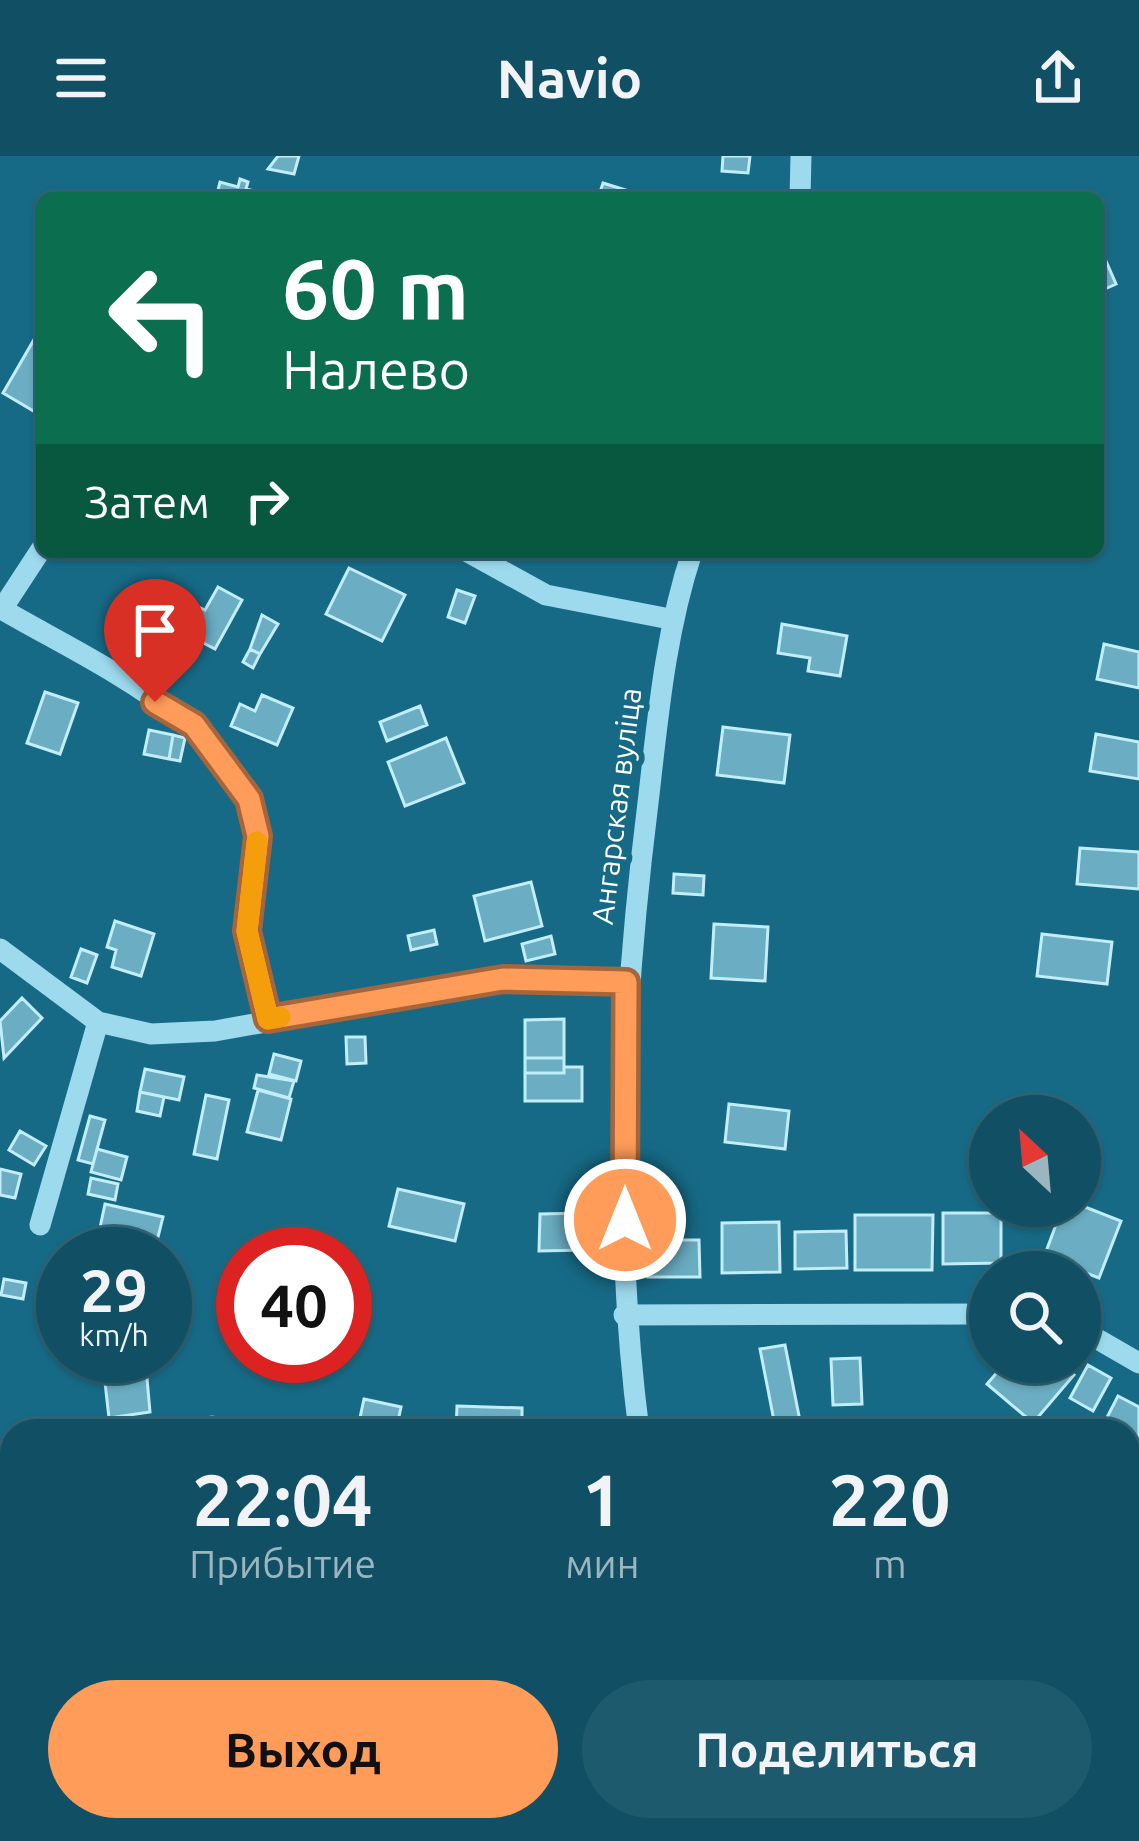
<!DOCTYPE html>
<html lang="ru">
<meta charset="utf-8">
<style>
:root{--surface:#115064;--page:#1e5a6d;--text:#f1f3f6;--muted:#9cb5bf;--line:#306778;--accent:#ff9c59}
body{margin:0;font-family:Ubuntu,sans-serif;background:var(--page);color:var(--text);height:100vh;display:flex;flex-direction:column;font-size:45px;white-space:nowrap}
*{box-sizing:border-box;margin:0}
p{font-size:39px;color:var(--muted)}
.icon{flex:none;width:66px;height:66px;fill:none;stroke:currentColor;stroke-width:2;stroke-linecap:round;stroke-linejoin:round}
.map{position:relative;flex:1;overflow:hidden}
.side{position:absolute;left:0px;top:1263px;width:1140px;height:423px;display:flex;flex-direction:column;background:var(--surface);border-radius:36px 36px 0 0;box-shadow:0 3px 9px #0004,0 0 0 3px var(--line)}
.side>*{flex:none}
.banner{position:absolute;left:36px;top:36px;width:1068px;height:366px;border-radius:18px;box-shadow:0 3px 9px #0004,0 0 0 3px var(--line);background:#0b6e4f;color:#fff;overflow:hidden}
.needle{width:78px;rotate:334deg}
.controls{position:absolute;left:969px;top:939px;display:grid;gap:24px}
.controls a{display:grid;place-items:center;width:132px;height:132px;border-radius:50%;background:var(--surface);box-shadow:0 3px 9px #0004,0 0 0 3px var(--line);font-size:60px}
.speed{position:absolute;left:36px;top:1071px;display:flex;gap:24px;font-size:60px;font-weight:700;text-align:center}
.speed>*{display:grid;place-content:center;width:156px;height:156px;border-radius:50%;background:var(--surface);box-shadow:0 3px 9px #0004,0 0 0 3px var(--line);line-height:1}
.speed small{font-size:30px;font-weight:400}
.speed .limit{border:18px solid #d22;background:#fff;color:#111}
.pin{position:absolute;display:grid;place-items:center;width:102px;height:102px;color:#fff;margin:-123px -51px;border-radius:50% 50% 50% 0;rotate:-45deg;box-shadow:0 0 12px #0007}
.pin .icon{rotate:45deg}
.me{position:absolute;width:132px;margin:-66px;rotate:0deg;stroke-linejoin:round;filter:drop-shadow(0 0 9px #0008)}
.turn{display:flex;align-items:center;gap:42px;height:252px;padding:0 48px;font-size:54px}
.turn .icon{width:156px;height:156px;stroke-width:2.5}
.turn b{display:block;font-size:84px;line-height:102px}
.then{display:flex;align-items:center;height:114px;padding:0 48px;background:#0003;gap:24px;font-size:45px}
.eta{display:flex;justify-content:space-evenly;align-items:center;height:204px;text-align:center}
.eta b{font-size:72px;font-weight:700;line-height:84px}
.button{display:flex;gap:24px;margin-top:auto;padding:24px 48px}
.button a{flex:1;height:138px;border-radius:72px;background:var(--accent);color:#111;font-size:48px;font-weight:700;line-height:138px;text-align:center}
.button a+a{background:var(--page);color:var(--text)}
header{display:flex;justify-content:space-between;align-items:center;height:156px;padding:0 48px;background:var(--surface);font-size:54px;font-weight:700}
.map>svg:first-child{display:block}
</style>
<header><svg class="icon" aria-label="menu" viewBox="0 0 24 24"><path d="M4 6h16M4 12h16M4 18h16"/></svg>Navio<svg class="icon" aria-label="share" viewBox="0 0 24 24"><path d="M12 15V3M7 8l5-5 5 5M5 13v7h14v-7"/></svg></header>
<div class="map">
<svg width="1139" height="1685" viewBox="0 0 1139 1685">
<rect width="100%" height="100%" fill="#176a86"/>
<!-- building -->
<path fill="#6badc2" stroke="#c2edfa" stroke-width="3" d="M278 0H299L294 18 268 13Z
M723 0H750L748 17 722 15Z
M240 23 248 26 246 33 263 37 261 42H216L220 26 238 31Z
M603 27 632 36 630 42H598Z
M1106 105 1116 128 1098 136V109Z
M39 175 42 177V260L3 237Z
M349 412 405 439 382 485 326 458Z
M218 431 242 444 215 493 192 481 189 487 175 479 192 448 205 454Z
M457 434 475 440 465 467 448 461Z
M262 459 278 468 260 498 250 493Z
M782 468 847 480 840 520 808 515 810 502 778 497Z
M1104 488 1139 496V532L1097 523Z
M250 493 260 498 253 512 243 506Z
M45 536 78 547 60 598 27 587Z
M262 539 293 552 277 589 231 570 240 548 255 555Z
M420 550 427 569 387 585 380 566Z
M723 571 790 579 784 627 717 619Z
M149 574 173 579 169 603 144 598Z
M1096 578 1139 586V623L1090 615Z
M173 579 185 582 180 605 169 603Z
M446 582 464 627 405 650 388 606Z
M1080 692 1139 696V733L1077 728Z
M674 718 704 720 703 739 673 737Z
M531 726 542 770 485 785 474 740Z
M115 765 154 778 141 820 112 811 116 794 107 791Z
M714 768 768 771 765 825 711 822Z
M434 774 437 788 411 794 408 780Z
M1042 778 1112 786 1107 828 1037 820Z
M551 780 555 798 526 805 522 788Z
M81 793 97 799 87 827 71 821Z
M22 842 42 862 4 902 0 865Z
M564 863V902H525V864Z
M346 881H365L366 907 347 908Z
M274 898 301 905 296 925 269 918Z
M525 902H564V917H525Z
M564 911H582V945H525V917H564Z
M145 913 184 921 179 944 140 936Z
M257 919 294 925 289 942 254 932Z
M258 934 291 943 281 984 247 976Z
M140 936 164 941 160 960 137 955Z
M206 939 229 944 217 1003 194 998Z
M729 948 789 955 785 993 725 986Z
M90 960 105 964 93 1008 78 1004Z
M20 975 46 990 34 1009 9 994Z
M97 993 127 1001 121 1024 91 1016Z
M0 1013 21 1018 15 1042 0 1039Z
M91 1022 118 1028 115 1044 88 1038Z
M398 1033 464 1048 455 1085 389 1070Z
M105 1048 163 1061 155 1093 98 1081Z
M1080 1049 1121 1065 1099 1122 1044 1101 1063 1050Z
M584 1057 585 1094 539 1095 540 1058Z
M943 1057H1001V1107L943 1108Z
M855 1059H933L932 1114H855Z
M779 1066 780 1116 722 1117V1067Z
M846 1075 847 1112 795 1113V1076Z
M648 1084H699L700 1121H648Z
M4 1123 26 1127 23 1143 1 1139Z
M785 1189 802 1275H776L760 1193Z
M102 1200H145L150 1256 109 1262Z
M860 1202 862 1248 833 1249 831 1203Z
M1006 1206H1059L1074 1219 1033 1267 987 1228Z
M1088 1209 1111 1222 1093 1255 1070 1242Z
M1118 1240 1139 1251V1298L1128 1293V1275H1100Z
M364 1243 401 1251 396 1275 358 1271Z
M457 1250 522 1252V1275H456Z
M1128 1360 1139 1364 1129 1389H1128Z
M0 1411H12V1453H0Z
M1133 1461 1139 1472V1506L1128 1512V1464Z
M0 1653H12V1674H22V1685H0Z
M255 1674H301L300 1685H254Z
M961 1674H1024L1025 1675 1009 1685H955L952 1680Z
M658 1678 659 1685H625V1681Z"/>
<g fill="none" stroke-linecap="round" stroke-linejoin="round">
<!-- minor -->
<path stroke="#9ddaee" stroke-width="21" d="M800 42 801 0
M468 396 546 439 670 463
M0 452C80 500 255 575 258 682 259 712 247 743 247 773 248 802 261 835 268 863
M2 453 42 392
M0 793 98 866 151 878 215 875 503 823 626 826
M40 1069 98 866
M624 1159 990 1158
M1080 1173 1139 1207
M212 1270 242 1275
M639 1275C612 1066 622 855 648 647 658 561 665 478 692 396
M1128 1539 1139 1534
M694 1674 695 1685
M354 1685 355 1674
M847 1685 864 1674"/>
</g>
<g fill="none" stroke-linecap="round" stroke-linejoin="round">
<defs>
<path id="route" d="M155 546 194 569 249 643 258 680 247 775 268 863 503 823 626 826 625 1064"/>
</defs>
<!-- route casing -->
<use href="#route" stroke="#a6653a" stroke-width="30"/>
<!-- route -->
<use href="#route" stroke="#ff9c59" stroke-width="21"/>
<!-- slow -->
<path stroke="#f59e0b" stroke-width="21" d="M257 686 247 775 268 863 280 861"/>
</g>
<g text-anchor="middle" stroke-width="12" stroke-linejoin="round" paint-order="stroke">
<!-- street labels -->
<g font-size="30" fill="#fff" stroke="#176a86">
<text transform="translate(617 650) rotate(-83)" y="10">Ангарская вуліца</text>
</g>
</g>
</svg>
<div class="controls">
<a><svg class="needle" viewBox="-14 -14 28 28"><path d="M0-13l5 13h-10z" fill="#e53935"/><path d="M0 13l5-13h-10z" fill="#9cb5bf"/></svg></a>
<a><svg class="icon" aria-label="search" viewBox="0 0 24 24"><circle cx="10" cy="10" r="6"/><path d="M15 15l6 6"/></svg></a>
</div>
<div class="speed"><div>29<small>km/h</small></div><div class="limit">40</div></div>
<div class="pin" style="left:155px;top:546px;background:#d93025"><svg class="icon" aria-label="arrive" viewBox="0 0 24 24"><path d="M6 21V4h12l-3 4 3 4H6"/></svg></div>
<svg class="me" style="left:625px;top:1064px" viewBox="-20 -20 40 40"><circle r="17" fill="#ff9c59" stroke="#fff" stroke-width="3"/><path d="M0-11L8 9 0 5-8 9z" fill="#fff"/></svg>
<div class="banner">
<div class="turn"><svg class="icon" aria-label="left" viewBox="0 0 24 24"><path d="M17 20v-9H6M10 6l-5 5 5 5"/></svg><div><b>60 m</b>Налево</div></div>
<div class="then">Затем<svg class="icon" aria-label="right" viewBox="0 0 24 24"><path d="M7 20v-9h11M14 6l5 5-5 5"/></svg></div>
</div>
<section class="side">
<div class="eta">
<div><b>22:04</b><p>Прибытие</p></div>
<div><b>1</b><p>мин</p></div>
<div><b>220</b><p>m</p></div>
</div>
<div class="button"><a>Выход</a><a>Поделиться</a></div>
</section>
</div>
